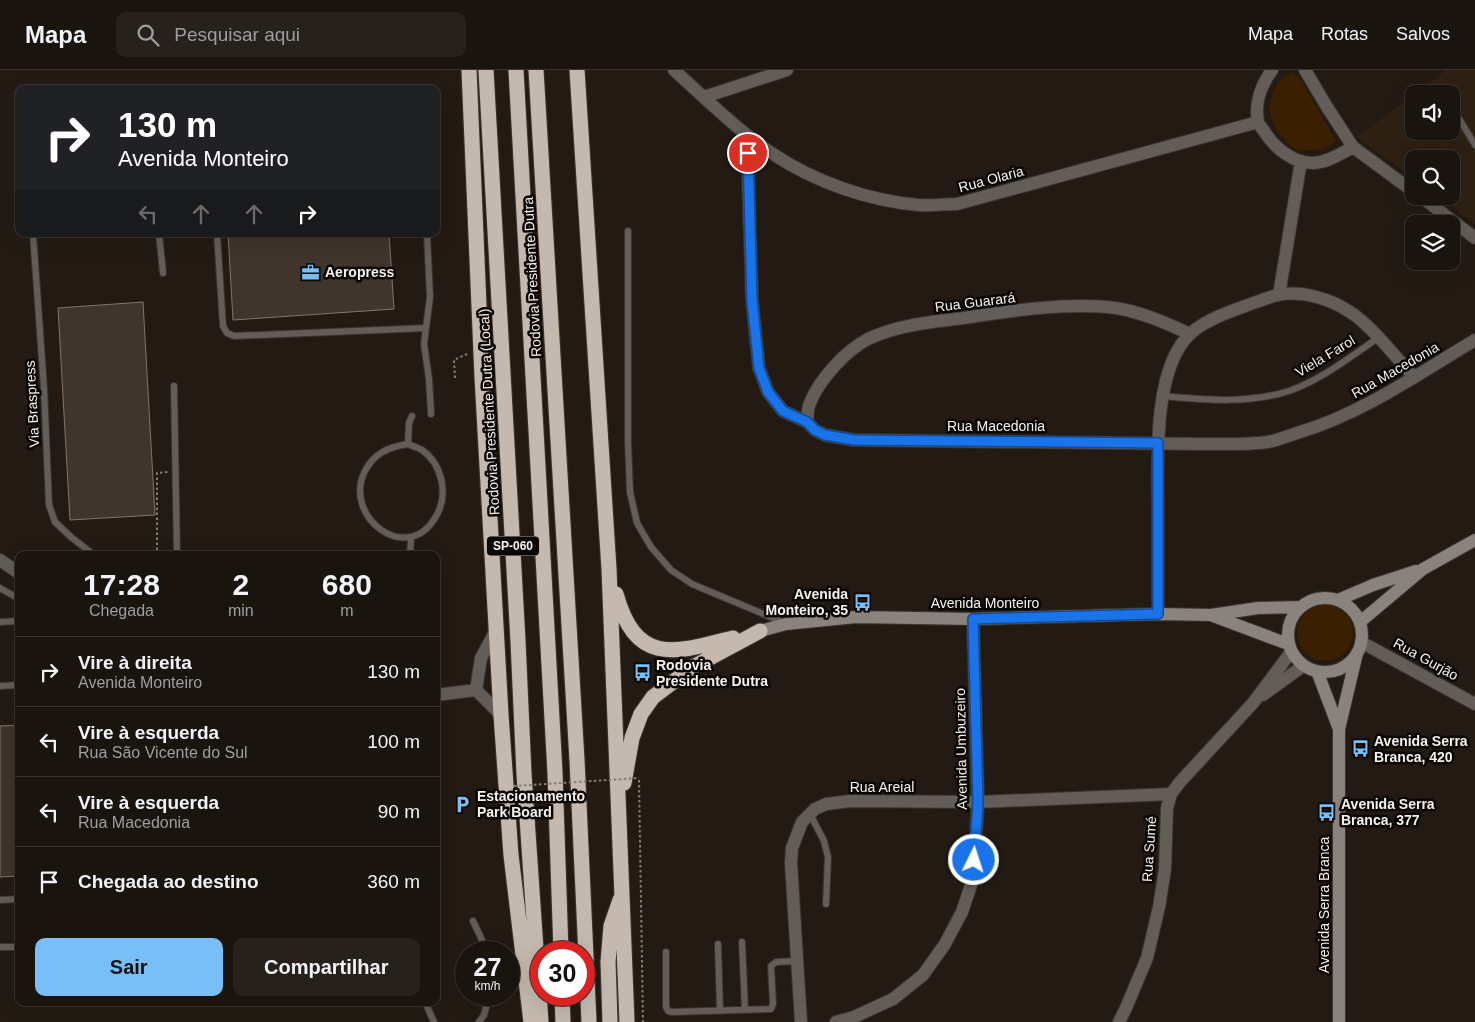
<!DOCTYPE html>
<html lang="pt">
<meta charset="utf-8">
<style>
:root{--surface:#1a140e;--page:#27211c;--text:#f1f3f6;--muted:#9f9e9e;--line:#38332e;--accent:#78bff7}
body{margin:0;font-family:Arial,sans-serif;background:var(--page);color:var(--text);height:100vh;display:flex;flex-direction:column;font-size:19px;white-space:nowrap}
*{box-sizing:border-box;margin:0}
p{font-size:16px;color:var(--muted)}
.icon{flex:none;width:28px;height:28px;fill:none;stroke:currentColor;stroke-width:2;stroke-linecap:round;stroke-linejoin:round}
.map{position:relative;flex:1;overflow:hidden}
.panel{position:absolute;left:15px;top:481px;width:425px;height:455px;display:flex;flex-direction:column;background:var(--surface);border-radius:10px;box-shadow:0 5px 20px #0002,0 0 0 1px var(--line)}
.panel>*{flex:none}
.hud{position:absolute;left:15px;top:15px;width:425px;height:152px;border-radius:10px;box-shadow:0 5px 20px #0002,0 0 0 1px var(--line);background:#202124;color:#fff;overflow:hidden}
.fabs{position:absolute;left:1405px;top:15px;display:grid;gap:10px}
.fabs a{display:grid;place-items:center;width:55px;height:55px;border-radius:10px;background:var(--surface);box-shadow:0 5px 20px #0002,0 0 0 1px var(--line);font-size:25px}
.speed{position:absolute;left:455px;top:871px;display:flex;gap:10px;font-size:25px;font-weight:700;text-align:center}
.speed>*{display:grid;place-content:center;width:65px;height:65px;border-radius:50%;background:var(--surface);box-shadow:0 5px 20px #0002,0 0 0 1px var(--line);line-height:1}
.speed small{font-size:12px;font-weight:400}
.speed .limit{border:8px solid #d22;background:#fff;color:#111}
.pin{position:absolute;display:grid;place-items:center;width:42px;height:42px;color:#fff;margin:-21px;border:2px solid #fff;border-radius:50%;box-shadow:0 1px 5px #0007}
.me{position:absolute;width:55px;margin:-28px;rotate:4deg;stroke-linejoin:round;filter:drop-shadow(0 0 4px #0008)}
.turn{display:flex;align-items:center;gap:18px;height:105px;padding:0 20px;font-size:22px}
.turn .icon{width:65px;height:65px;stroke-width:2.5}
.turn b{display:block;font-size:35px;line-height:42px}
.lanes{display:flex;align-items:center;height:48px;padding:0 20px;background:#0003;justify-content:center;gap:25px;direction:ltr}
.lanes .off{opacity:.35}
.eta{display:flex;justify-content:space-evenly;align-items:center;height:85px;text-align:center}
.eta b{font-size:30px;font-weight:700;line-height:35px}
.cta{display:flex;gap:10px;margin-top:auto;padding:10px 20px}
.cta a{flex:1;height:58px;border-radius:10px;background:var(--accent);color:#111;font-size:20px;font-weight:700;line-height:58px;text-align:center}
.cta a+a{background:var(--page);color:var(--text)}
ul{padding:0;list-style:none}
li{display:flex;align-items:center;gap:15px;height:70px;padding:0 20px;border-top:1px solid var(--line)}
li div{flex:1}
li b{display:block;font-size:19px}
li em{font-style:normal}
header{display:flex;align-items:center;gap:30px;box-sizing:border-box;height:70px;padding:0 25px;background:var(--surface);border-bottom:1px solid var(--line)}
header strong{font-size:24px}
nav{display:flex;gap:28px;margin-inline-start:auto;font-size:18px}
.search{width:350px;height:45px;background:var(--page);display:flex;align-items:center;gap:12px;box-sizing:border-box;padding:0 18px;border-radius:10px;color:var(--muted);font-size:19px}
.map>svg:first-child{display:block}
</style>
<header>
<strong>Mapa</strong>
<div class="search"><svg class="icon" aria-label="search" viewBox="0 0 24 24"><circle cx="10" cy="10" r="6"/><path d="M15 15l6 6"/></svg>Pesquisar aqui</div>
<nav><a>Mapa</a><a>Rotas</a><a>Salvos</a></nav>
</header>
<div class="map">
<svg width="1475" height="952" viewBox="0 0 1475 952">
<rect width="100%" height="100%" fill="#231b13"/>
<!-- built -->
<path fill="#2e2114" d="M1446 0H1475V154L1438 126H1451V89H1414V109L1357 67 1414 24V61H1451V24H1414Z"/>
<!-- green -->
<path fill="#3a1f00" d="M1293 3 1301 10 1336 71C1329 78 1322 80 1312 80 1308 80 1304 81 1300 80 1295 80 1288 74 1285 69 1280 64 1274 58 1272 50 1266 33 1274 7 1293 3Z
M1297 563a28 28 0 1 1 56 0a28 28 0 1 1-56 0Z"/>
<!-- building -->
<path fill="#3f352d" stroke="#81776d" d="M228 164H389L394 239 233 250Z
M143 232 155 445 70 450 58 238Z
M19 655V806L0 807V656Z"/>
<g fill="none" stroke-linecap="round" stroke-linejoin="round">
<defs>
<path id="lane" d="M1460 50 1475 75
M628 161V373L630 422 637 453 651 477 671 500 692 514 785 553
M33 164 44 318 49 435 55 452 71 467 94 485
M159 164 163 203
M217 164 223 256 227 263 234 266 426 258
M427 164 430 227 424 274 429 309 431 344
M174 316 177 485
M1163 326C1205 330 1248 334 1289 321 1321 310 1350 287 1378 268
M408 374C412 376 417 377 422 380 443 395 449 426 435 448 406 496 342 446 365 401 374 383 389 377 408 374Z
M408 374 409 353 412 346
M410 485 411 468
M0 518 19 529
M0 552 19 551
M0 616 19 615
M810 744 824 771 828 787 826 834
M0 830 19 829
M473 851 482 870 486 882
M742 872 745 940
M718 874 720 941
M0 877H19
M666 882V937L668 941 672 942 771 939 773 934 771 896 776 892 797 891
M425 932 434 952
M479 952 484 945 489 925"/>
<path id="street" d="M674 0C706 29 737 60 773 84 815 112 869 131 919 135 932 136 945 134 957 134L1258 52
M1272 0C1262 14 1254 33 1258 51 1258 54 1262 58 1264 61 1274 77 1293 94 1314 93 1328 92 1340 84 1353 77
M1305 0 1327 37 1353 77 1414 122
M704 27 787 0
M747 65 752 230 759 298 768 322 783 341 807 352 815 360 825 365 854 370 1200 374C1222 374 1246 375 1268 372 1278 370 1288 366 1297 363 1362 344 1418 304 1475 270
M1420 126 1475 168
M1279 225 1301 91
M807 352C808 346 807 339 810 333 819 310 845 281 868 269 897 255 931 252 964 248 1009 241 1062 233 1108 237 1137 240 1164 252 1190 264
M0 490 19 503
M1158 544C1158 510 1158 476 1158 442 1158 393 1152 298 1191 263 1208 248 1235 240 1256 232 1263 230 1271 226 1278 225 1301 220 1331 229 1350 242 1372 256 1396 288 1414 307
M1361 572 1475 634
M476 620 481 588 496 560
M476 620 501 645
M436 625 476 620
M1263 625 1303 596
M801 952 791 793 792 778 802 752 815 739 826 734 850 731 978 732 1171 724
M836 952 854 947 893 929 923 905 945 874 962 842 973 809 978 732 973 549
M1119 952 1126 938 1147 888 1159 837 1165 799 1167 738 1171 724 1180 712 1253 633 1291 582"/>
<path id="secondary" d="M1288 565a37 37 0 1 1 74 0a37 37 0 1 1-74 0Z
M1338 530 1373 515 1416 501
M1213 546 1288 574
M1360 552 1423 499 1475 470
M760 561 786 554 856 547 973 549 1158 544 1211 545 1258 538 1300 537
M1317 601 1339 659
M1339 952V659L1357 583"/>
<path id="highway" d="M469 0 482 307 501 645 511 785 531 952
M486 0 518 571 524 704 541 952
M516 0 555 703 561 882
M536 0 577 690 589 952
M577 0 609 499 627 952
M616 524C636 596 675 583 733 568
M624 713 632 668 641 644 653 627 693 597 760 561
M562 925 563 952
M610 952 608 892 611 856 620 830"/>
</defs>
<!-- lane casing -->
<use href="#lane" stroke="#3c352d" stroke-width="8"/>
<!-- street casing -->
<use href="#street" stroke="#3c352d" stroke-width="14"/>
<!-- secondary casing -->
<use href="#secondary" stroke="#3c352d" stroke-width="14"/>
<!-- highway casing -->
<use href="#highway" stroke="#3c352d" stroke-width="17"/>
<!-- path -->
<path stroke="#837c75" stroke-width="2" stroke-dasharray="2.5 2.5" stroke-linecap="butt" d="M455 308 454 290 467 284
M157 485V403L168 402
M639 710 643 952"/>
<!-- lane -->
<use href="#lane" stroke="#625d59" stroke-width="6"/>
<!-- street -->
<use href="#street" stroke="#625d59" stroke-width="12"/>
<!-- secondary -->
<use href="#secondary" stroke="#8a827c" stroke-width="12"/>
<!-- highway -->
<use href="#highway" stroke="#c5b9af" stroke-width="15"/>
<!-- path-bridge -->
<path stroke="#837c75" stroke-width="2" stroke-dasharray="2.5 2.5" stroke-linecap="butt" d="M514 716 639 708"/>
</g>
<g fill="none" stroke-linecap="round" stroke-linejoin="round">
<defs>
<path id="route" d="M748 83 752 230 759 298 768 322 783 341 807 352 815 360 825 365 854 370 1158 373V544L973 549 978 732 974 790"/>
</defs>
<!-- route casing -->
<use href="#route" stroke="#114b97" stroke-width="12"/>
<!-- route -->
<use href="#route" stroke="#1a73e8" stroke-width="9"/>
</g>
<!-- icons -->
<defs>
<symbol id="office-bare" viewBox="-9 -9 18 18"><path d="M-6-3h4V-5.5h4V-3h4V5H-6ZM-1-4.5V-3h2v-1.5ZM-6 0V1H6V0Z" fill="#78bff7" stroke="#090604" stroke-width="2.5" paint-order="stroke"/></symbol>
<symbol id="bus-bare" viewBox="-9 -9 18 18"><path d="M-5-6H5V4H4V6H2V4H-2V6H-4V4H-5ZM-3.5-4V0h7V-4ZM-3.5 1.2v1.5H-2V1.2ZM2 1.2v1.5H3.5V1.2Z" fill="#78bff7" stroke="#090604" stroke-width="2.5" paint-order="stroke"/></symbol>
<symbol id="parking-bare" viewBox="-9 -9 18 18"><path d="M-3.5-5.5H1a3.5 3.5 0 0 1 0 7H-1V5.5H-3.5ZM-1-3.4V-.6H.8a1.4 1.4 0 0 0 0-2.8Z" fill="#78bff7" stroke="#090604" stroke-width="2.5" paint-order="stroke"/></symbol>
</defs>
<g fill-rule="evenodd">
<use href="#office-bare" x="298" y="190" width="25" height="25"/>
<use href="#bus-bare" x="850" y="520" width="25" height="25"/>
<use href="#bus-bare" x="630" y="590" width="25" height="25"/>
<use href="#bus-bare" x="1348" y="666" width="25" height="25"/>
<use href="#parking-bare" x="450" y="722" width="25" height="25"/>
<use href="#bus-bare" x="1314" y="730" width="25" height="25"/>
</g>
<g text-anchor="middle" stroke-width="5" stroke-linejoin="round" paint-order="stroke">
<!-- shield labels -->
<rect fill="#090604" stroke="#b0aaa6" stroke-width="1" x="487" y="466.5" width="52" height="19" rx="4"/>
<g font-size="12" font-weight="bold" fill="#f7f1ec">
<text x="513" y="480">SP-060</text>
</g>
<!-- street labels -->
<g font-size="14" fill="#f7f1ec" stroke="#090604">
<text transform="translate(991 109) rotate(-15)" y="5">Rua Olaria</text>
<text transform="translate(532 207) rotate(-93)" y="5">Rodovia Presidente Dutra</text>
<text transform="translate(975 232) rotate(-7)" y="5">Rua Guarará</text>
<text transform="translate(1325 286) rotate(-31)" y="5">Viela Farol</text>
<text transform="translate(1395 300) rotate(-30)" y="5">Rua Macedonia</text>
<text transform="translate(32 334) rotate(-93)" y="5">Via Braspress</text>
<text transform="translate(489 342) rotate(-93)" y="5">Rodovia Presidente Dutra (Local)</text>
<text x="996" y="361">Rua Macedonia</text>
<text x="985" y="538">Avenida Monteiro</text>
<text transform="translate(1426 589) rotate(29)" y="5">Rua Gurjão</text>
<text transform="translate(961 679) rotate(-91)" y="5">Avenida Umbuzeiro</text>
<text x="882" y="722">Rua Areial</text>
<text transform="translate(1149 779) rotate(-86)" y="5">Rua Sumé</text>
<text transform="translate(1324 835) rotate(-90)" y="5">Avenida Serra Branca</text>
</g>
<!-- poi labels -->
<g font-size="14" font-weight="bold" fill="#f7f1ec" stroke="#090604" text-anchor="start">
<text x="325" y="207">Aeropress</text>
<text x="848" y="529" text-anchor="end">Avenida<tspan x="848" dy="16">Monteiro, 35</tspan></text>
<text x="656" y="600">Rodovia<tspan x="656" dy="16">Presidente Dutra</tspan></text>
<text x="1374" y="676">Avenida Serra<tspan x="1374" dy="16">Branca, 420</tspan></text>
<text x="477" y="731">Estacionamento<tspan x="477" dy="16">Park Board</tspan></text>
<text x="1341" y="739">Avenida Serra<tspan x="1341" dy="16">Branca, 377</tspan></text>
</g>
</g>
</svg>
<div class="fabs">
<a><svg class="icon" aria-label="sound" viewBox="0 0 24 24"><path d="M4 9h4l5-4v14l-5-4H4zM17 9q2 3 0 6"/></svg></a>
<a><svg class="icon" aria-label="search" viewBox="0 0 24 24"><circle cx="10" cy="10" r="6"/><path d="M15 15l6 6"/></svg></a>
<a><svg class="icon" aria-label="layers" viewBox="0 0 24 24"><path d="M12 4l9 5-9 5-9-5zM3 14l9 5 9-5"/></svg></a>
</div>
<div class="speed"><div>27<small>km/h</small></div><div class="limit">30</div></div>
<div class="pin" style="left:748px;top:83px;background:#d93025"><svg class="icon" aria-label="arrive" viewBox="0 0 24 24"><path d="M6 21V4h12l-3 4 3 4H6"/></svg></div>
<svg class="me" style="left:974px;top:790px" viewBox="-20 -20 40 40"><circle r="17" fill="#1a73e8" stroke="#fff" stroke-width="3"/><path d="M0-11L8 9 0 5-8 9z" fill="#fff"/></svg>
<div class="hud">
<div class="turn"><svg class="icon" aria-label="right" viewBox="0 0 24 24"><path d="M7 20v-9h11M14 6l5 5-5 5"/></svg><div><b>130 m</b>Avenida Monteiro</div></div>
<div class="lanes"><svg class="icon off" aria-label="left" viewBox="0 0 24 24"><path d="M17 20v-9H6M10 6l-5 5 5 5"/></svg><svg class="icon off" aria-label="ahead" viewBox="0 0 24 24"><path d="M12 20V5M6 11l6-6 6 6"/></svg><svg class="icon off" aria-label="ahead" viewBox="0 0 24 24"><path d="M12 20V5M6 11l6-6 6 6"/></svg><svg class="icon" aria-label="right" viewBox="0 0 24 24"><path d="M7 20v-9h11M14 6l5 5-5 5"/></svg></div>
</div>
<section class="panel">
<div class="eta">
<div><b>17:28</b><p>Chegada</p></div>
<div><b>2</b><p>min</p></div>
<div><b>680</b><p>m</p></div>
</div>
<ul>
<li><svg class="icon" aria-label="right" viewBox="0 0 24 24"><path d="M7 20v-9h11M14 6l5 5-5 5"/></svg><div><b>Vire à direita</b><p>Avenida Monteiro</p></div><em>130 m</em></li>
<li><svg class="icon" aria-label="left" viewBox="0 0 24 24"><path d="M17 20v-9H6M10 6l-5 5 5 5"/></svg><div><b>Vire à esquerda</b><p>Rua São Vicente do Sul</p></div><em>100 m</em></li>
<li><svg class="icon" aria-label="left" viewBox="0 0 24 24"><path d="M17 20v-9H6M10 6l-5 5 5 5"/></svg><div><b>Vire à esquerda</b><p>Rua Macedonia</p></div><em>90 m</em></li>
<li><svg class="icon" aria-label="arrive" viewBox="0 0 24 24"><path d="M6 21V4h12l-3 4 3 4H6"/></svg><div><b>Chegada ao destino</b></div><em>360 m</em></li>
</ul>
<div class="cta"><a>Sair</a><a>Compartilhar</a></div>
</section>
</div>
